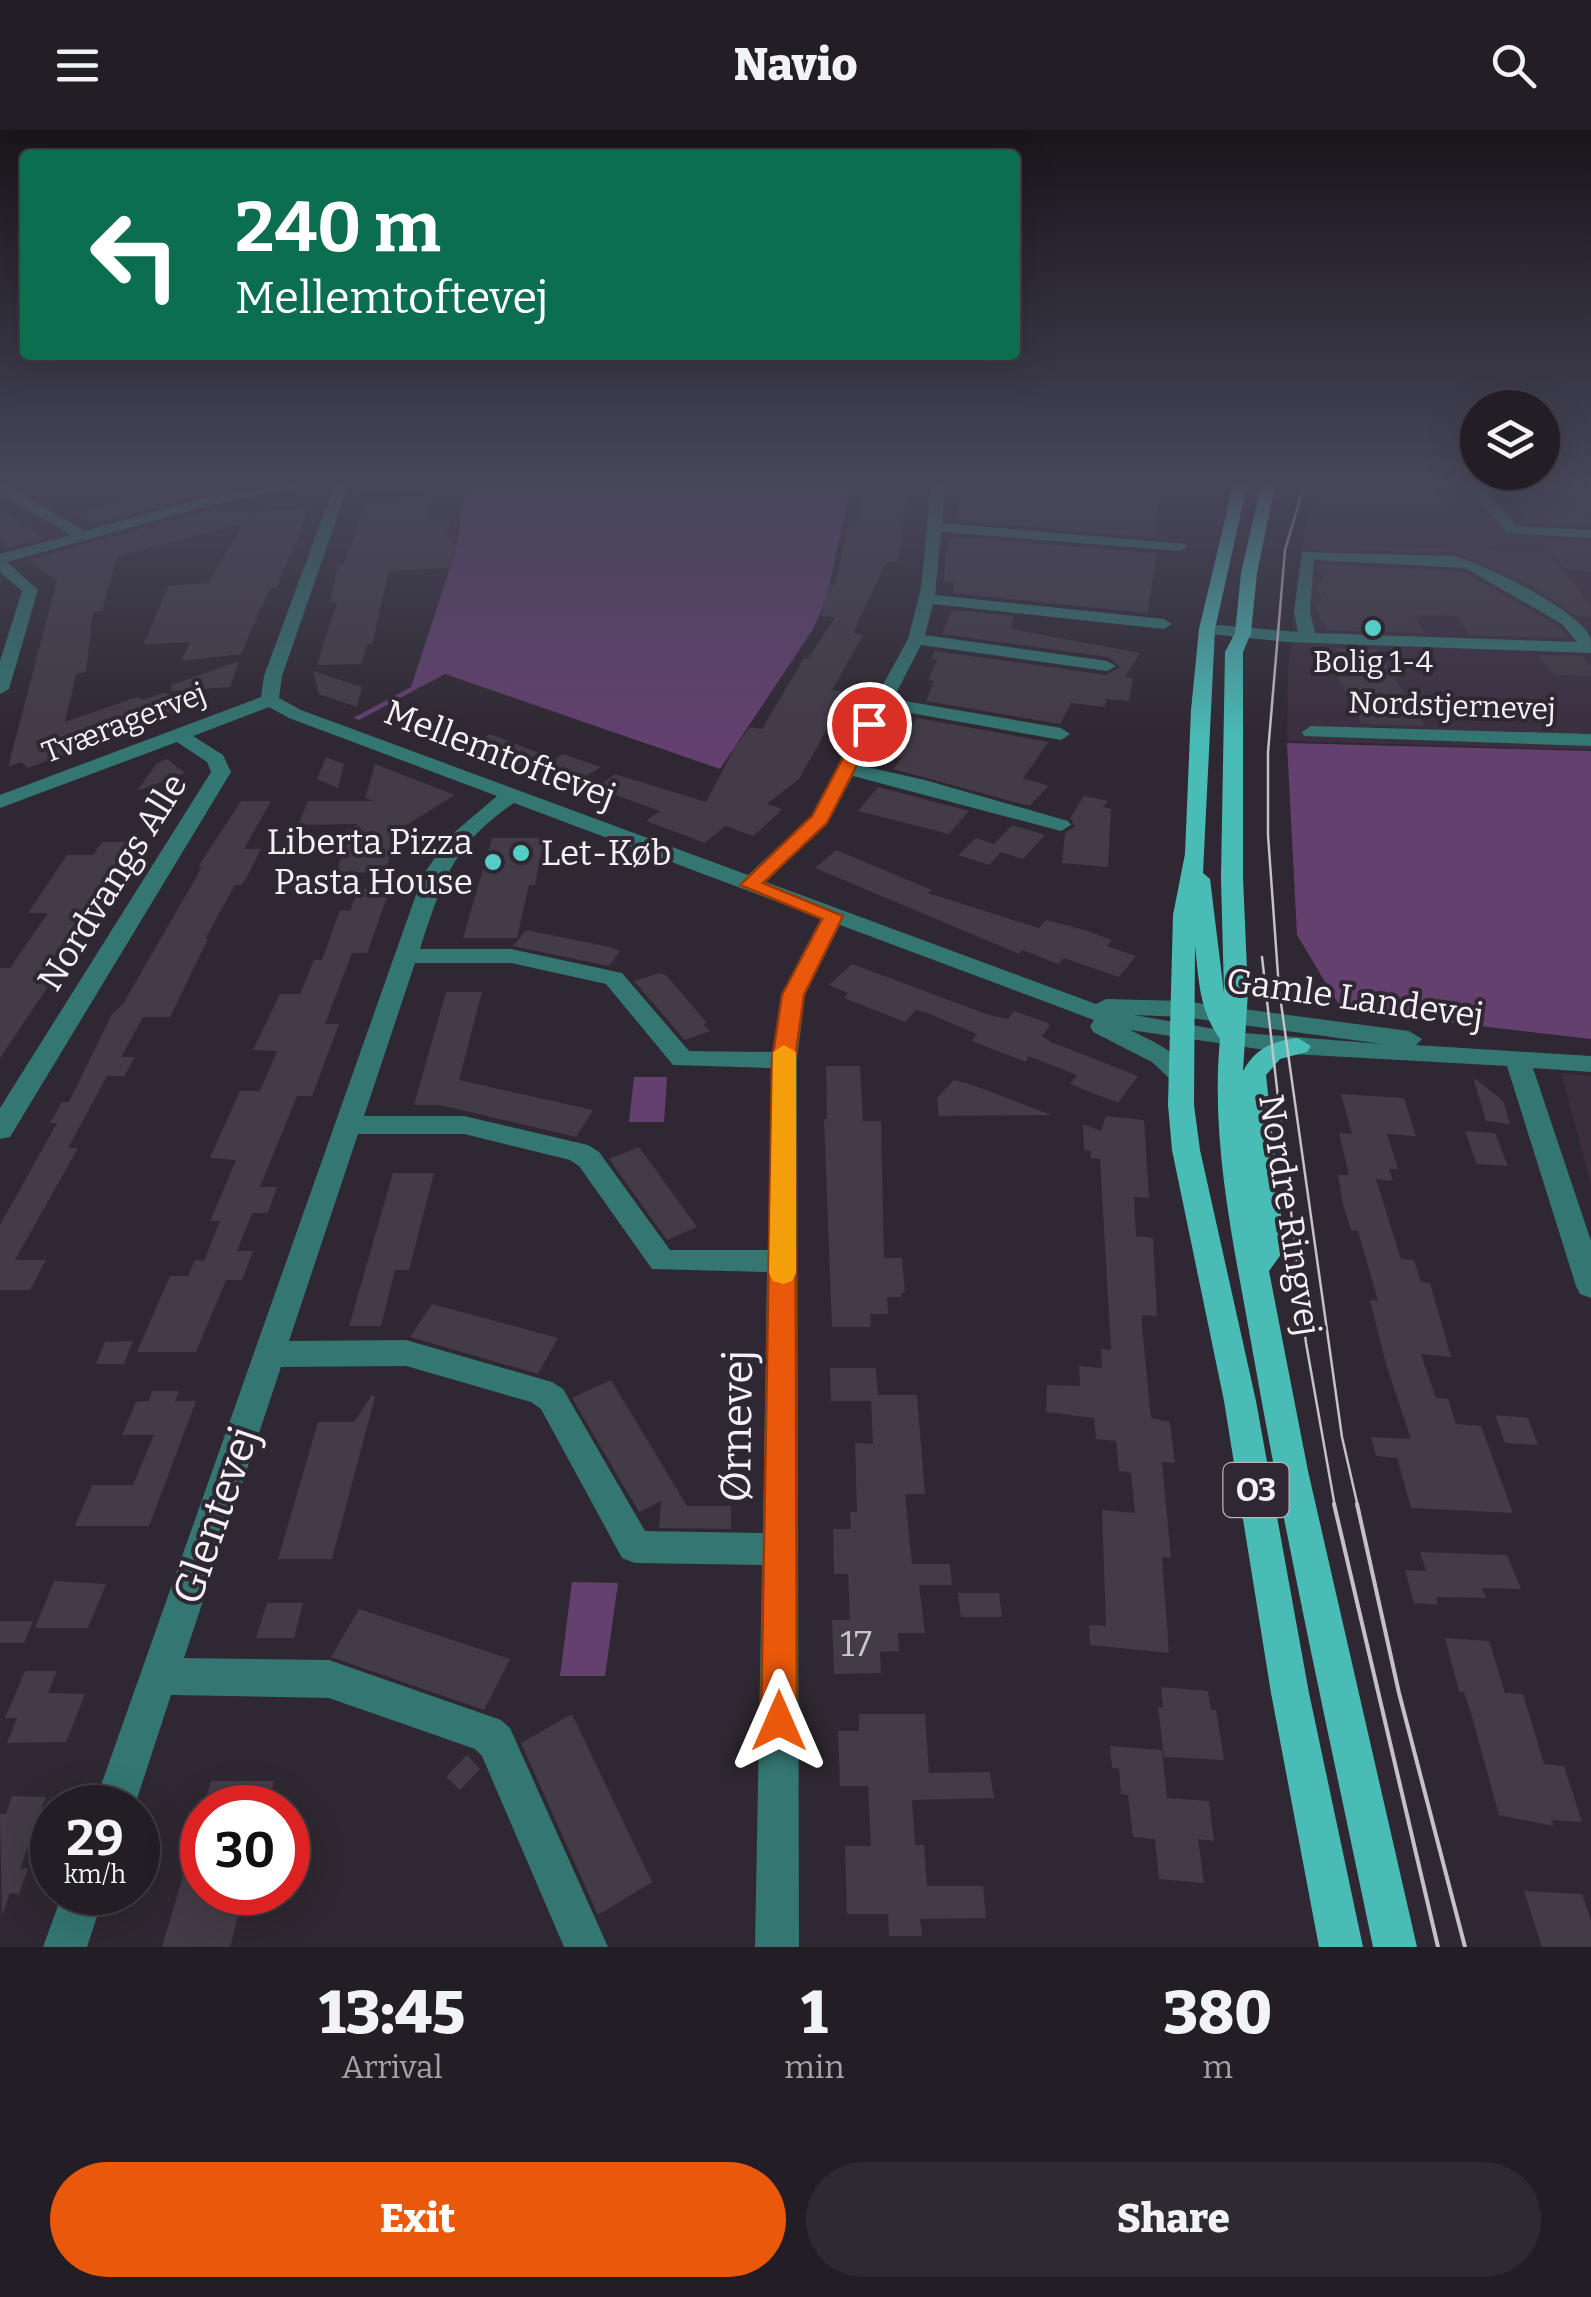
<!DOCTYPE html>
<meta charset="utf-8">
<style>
:root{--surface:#231d25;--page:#2f2a32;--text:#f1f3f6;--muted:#a3a2a7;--line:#403b42;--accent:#ea580c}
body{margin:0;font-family:Bitter,serif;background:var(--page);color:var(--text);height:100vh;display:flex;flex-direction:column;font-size:38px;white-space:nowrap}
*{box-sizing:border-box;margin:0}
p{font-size:32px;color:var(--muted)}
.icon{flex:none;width:55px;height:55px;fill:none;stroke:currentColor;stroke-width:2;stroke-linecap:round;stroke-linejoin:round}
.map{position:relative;height:1817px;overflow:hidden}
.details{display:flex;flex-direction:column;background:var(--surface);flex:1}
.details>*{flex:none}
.hud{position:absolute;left:20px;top:20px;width:1000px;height:210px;border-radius:10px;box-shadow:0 10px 40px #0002,0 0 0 2px var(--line);background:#0b6e4f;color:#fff;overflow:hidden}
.controls{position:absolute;left:1460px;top:260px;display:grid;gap:20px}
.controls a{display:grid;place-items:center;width:100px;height:100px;border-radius:50%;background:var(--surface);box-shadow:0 10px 40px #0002,0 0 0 2px var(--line);font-size:50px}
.speed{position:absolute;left:30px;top:1655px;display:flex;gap:20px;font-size:50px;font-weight:700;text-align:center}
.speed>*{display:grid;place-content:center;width:130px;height:130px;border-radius:50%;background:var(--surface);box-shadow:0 10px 40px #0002,0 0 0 2px var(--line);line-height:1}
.speed small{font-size:25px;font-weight:400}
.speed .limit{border:15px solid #d22;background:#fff;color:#111}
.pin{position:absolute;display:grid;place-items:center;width:85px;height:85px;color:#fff;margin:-42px;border:5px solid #fff;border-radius:50%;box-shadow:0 2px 10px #0007}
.me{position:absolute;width:110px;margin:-55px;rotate:0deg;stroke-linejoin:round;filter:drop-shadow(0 0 8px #0008)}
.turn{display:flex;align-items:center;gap:35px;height:210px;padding:0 50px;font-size:45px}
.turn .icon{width:130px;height:130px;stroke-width:2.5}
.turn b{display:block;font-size:70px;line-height:85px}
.eta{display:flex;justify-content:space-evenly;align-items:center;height:170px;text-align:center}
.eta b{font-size:60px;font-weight:800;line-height:70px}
.primary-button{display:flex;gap:20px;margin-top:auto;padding:20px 50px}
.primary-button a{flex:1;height:115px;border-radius:60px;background:var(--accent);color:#fff;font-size:40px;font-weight:800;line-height:115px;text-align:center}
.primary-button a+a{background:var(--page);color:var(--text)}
header{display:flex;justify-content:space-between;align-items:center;height:130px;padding:0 50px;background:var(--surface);font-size:45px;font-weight:800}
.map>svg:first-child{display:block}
</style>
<header><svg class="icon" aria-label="menu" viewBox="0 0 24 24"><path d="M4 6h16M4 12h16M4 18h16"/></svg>Navio<svg class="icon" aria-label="search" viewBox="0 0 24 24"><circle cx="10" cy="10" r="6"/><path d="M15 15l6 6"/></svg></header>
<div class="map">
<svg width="1591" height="1817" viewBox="0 0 1591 1817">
<rect width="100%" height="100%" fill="#2f2731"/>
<!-- built -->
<path fill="#3b2f3f" d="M1319 356H1591V620L1287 611 1288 540 1299 433 1309 379Z
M1561 943 1591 946V1054Z"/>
<!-- green -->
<path fill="#63406e" d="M362 356H851L826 470 813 499 720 639 445 544 359 590 353 588 411 557 455 423 466 357 360 361Z
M1287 613 1591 621V909L1342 880 1297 805Z
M634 947H667L664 992H629Z
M572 1452 618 1453 605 1546H560Z"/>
<!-- building -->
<path fill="#433b46" d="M877 356H908L898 431 886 433 853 503 863 505 832 560 848 562 799 649 767 674 782 679 779 683 753 706 725 696 705 713 646 691 660 681 596 658 615 644 706 672 735 617 750 597 762 599 804 528 808 529 835 487 821 486 829 454 835 455 849 394H854L858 387 862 361H876Z
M1499 356H1591V396L1529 393Z
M964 358 1026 361 1027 358 1141 366V362L1160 364 1155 408 955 390Z
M162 359 187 369 94 395 76 384Z
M412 366H432L428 391 450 390 446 407H453L452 414H457L449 438 389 441 372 514H367L361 534 317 535 337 472H330L338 434H345L365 373 411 371Z
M212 379 220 382 310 379 276 458H270L241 524 181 531 190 512 144 514 168 456 208 453 244 393 117 426 102 481 93 482 86 542 76 544 65 592 137 567 143 570 165 562 188 578 165 586 157 581 108 599 116 605 28 638 21 632 8 637 57 451 27 430Z
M0 380 44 408 9 418 0 408Z
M952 407 1153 423 1157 427 1147 483 953 463 954 453 944 452 946 424Z
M1541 409 1591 412V442L1567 440Z
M1312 414 1550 423 1591 475V487L1576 486 1531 456 1455 422 1313 419Z
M1317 434 1464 442 1560 497 1568 508 1470 505 1457 486 1414 485 1424 503 1326 500 1314 475 1315 471H1323L1316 456V452H1324Z
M952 480 1013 486 1011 499 1140 523 1125 547 1133 548 1129 571 1106 569 1105 577 1071 573 1060 594 926 571 934 551 928 550 937 529H931L935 521 1106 545 1120 537 1108 527 942 504Z
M1336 518 1376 519 1425 596 1362 594 1337 546 1350 547Z
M1537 525 1583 526 1591 537V546L1554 545Z
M239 531 230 557 172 561 171 555Z
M313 541 362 557 357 577 319 564Z
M917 588 1049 612 1023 648 1049 656 1029 676 893 639 902 628 888 626Z
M490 604 539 623 515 638 463 619Z
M563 624 601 637 578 651 541 638Z
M326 627 344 634 338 658 317 649Z
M167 629 185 643 137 661 157 633Z
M375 634 455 665 400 699 384 743 336 742 348 711H330L358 694 298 695 308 671H374L365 668Z
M878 657 969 681 949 704 858 681Z
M1084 666 1108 671 1103 677 1111 679 1108 737 1062 733 1065 703 1075 696 1070 688Z
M241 671H271L244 719H261L246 749 241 755H235L205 809H208L170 887H143L121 927H135L124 946H107L68 1018H78L15 1130H46L30 1160H0V1095L57 993H50L62 972H69L112 884 123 874 202 737H198Z
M1012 695 1045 705 1023 729 1001 722 989 735 958 725 976 708 994 714Z
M492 708H544L535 755H529L517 808H463Z
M102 712H142L127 735H119L47 836H62L0 928V838H10L48 783H28L67 725H93Z
M836 720 932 760 928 763 1039 798 1046 790 1085 800 1112 810 1107 816 1136 826 1119 847 1064 828 1058 834 1022 820 1019 824 815 738Z
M358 759H381L378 765H388L367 823H352L325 894H339L312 966H297L260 1057H277L268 1083H252L237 1121H253L242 1150H226L196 1222H137L170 1146H188L195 1130 204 1131 220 1091H210L236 1030 210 1028 240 961H260L277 921 253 920 280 864H300L314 830H322L340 780 350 781Z
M526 800 610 817 620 821 609 836 513 816Z
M852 834 989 885 1008 889 1014 881 1048 893 1050 896 1042 906 1051 912 1138 946 1118 973 1070 954 1077 945 1028 926 1026 932 972 911 977 904 925 882 916 880 905 892 844 868 848 863 829 855Z
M659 843 666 845 707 893 703 894 710 901 685 910 634 851Z
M446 862H482L459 950 593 980 576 1007 440 975H414Z
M826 936H860L863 991H881L884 1128H902L905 1163H901V1167H887L888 1184H870L871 1197H832L824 989H827Z
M1473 947 1503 971 1510 994 1486 991Z
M954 950 973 955 1051 985 939 986 937 968Z
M1341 964 1404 968 1416 1006 1387 1004 1398 1039H1389L1393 1051 1376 1049 1401 1129 1414 1130 1421 1152 1430 1153 1451 1227 1421 1224 1436 1268 1448 1269 1456 1294 1481 1296 1513 1383 1411 1378 1397 1328 1376 1326 1371 1307 1411 1309 1386 1234 1370 1170 1378 1171 1358 1101 1351 1100 1343 1074 1338 1045H1349L1339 1003 1352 1004Z
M1106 986 1144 990 1149 1068 1134 1067 1136 1106 1153 1108 1157 1186 1142 1185V1197L1151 1288 1170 1292 1175 1333 1162 1332 1171 1428 1162 1427 1169 1523 1090 1515 1089 1495 1106 1496 1102 1380 1135 1383 1131 1343 1119 1341 1116 1311 1096 1309 1094 1288 1046 1282 1047 1255 1080 1256 1079 1236 1102 1238 1101 1219 1111 1220 1100 1029 1091 1028V1021L1084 1020 1083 994 1101 1001Z
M1465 1001 1495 1003 1508 1036 1477 1034Z
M639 1017 697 1097 667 1110 609 1029Z
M393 1043H434L409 1140H395L381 1196H349Z
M432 1174 558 1208 538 1244 410 1207Z
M133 1211 124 1234H96L105 1212Z
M830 1238H876L878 1265H917L925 1364H905L912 1434H950L952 1455H919L925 1503H898L899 1521 880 1522 881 1543 834 1544 832 1490H850L848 1444H834L833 1399H851L850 1382H857L855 1313 873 1314 871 1271H831Z
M611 1250 687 1376H731V1399L659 1398 661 1371 639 1382 572 1268Z
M152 1261H179L175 1271H196L149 1396H75L92 1355H133L154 1305H122L136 1272 149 1271Z
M372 1265 375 1267 332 1429H278L318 1292H354Z
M1495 1285 1528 1288 1538 1315 1505 1313Z
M1420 1422 1507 1425 1521 1459 1482 1458 1486 1468 1436 1467 1438 1475 1414 1473 1405 1440 1426 1441Z
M54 1451 106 1454 88 1498H35Z
M958 1463H999L1002 1487H961Z
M267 1473H303L294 1508H256Z
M359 1479 510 1529 484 1580 331 1527Z
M0 1491H33L24 1513H0Z
M1445 1508 1489 1511 1505 1563 1523 1564 1544 1634 1564 1636 1582 1692 1551 1690 1554 1696 1499 1685 1471 1583 1464 1562 1459 1561Z
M25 1541H57L48 1563 85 1564 66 1612 7 1613 17 1588H5Z
M1161 1557 1208 1561 1211 1580H1216L1224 1630 1164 1627 1158 1577H1163Z
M572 1584 652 1752 598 1785 521 1613Z
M859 1584H925L929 1643 990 1642 994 1668 912 1670 915 1715H924L927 1756H983L986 1788 920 1789 922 1806H889L888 1784H847L845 1716H871L868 1656H840L838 1601H859Z
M1110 1616 1162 1620 1167 1668 1209 1671 1214 1711 1198 1709 1204 1753 1159 1749 1155 1709 1133 1707 1128 1665 1121 1664 1119 1638H1112Z
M467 1625 480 1639 460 1660 446 1647Z
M211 1651H274L267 1678H203Z
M12 1666 46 1667 20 1739 28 1738 19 1764 10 1763 2 1786 0 1684H6Z
M197 1698 202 1699V1762H244L230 1817H162Z
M1524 1761 1582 1764 1591 1790V1817H1542Z"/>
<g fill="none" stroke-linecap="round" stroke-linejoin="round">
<!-- minor -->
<path fill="#337672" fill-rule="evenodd" d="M0 356H8L85 401C158 381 230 356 306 356L222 372 7 432 38 460 9 559 0 564V531L22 461 0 442V424L71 405 0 363Z
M334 356H348L282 546 279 568 301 580 748 745 811 686 908 509 921 458 931 356H945L942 393 1185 414 1187 417 1180 421 941 402 935 465 1164 489 1172 494 1164 499 933 474 925 505 1107 531 1116 536 1107 541 921 515 893 569 1061 598 1070 604 1061 610 888 579 858 635 925 650 1068 691 1071 695 1061 701 853 646 827 693 766 752 1096 874 1106 869 1183 871 1409 901 1422 909 1416 915 1591 926V942L1533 938 1591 1111V1168L1580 1164 1576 1156 1507 936 1292 924 1130 900C1154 912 1178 922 1194 945L1190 951H1172L1152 932 1093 902 1090 896 1094 890 840 795 805 865 797 930 799 1817H755L762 1435 635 1433 622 1428 541 1279 531 1272 406 1236 281 1237 184 1528 329 1530 501 1590 510 1598 608 1817H564L482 1626 475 1619 329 1568 171 1565 134 1678H93L423 745 450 706 497 666 289 588 269 577 193 606 223 625 231 642 10 1007 0 1009V978L211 642 207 632 177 612 0 678V665L261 567 264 546ZM514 673 821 788 781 865 773 922 689 921 622 843 511 819H420C442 752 453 714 514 673ZM415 833H511L606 854 673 935 771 938 768 1120H670L599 1022 588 1015 464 986H364ZM1134 885 1183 887 1383 914 1232 902ZM358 1004H464L570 1030 579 1036 652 1139 767 1142 763 1403 645 1401 563 1259 552 1252 406 1210 289 1211Z
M1468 356H1482L1516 396 1591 400V408L1507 403Z
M1302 422 1454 426C1484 434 1578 479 1590 507 1591 510 1591 520 1591 523L1286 512 1201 503 1199 499 1207 494 1298 502 1294 482ZM1314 430 1465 438 1562 494 1577 512 1315 503 1310 482Z
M1311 596 1591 604V616L1304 606 1302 602Z
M63 1762H105L87 1817H43Z"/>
<!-- major -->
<path fill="#4abcb6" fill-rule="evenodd" d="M1233 356H1247L1215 499 1203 743 1210 749 1224 863 1221 748 1225 522 1235 503 1241 443 1261 356H1275L1257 443 1251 503 1243 522V748L1248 862 1243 941C1256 918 1272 911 1298 908L1311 916 1307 922 1280 929 1266 945 1281 1086 1282 1123 1269 1141 1308 1341 1417 1817H1373C1332 1619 1288 1422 1253 1223 1235 1119 1210 1015 1220 909 1199 880 1199 851 1195 816L1194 975 1200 1020 1256 1271 1309 1563 1363 1817H1319L1271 1563 1224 1271 1172 1020 1168 975 1173 785 1185 724 1191 580 1199 499Z"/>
<!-- tram-far1 -->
<path stroke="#c6c0c8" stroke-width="2.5" d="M1304 356 1285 420 1268 622V705L1279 859 1342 1307 1358 1377
M1262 827 1306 1213 1335 1377"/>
<!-- tram -->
<path stroke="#c6c0c8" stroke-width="4" d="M1334 1374 1438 1817
M1357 1374 1399 1563 1465 1817"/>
</g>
<!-- sky -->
<linearGradient id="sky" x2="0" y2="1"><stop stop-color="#1a151b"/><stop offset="0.58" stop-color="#47475a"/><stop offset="1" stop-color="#47475a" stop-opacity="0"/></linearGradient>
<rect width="1591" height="611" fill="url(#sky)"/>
<!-- route -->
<path fill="#ea580c" stroke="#983908" stroke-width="2.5" d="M869 589 878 594 827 693 763 753 843 786 804 865 795 930 797 1591 792 1604 779 1609 767 1604 761 1591 772 930 782 865 822 789 740 755 812 686 861 594Z"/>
<!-- slow -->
<path fill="#f59e0b" d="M784 915 796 922V1143L792 1151 783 1154 773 1151 769 1143 773 922Z"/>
<!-- markers -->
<g fill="#54cdc7" stroke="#2f2731" stroke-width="4">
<circle cx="1373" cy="498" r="10"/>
<circle cx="521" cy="723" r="10"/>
<circle cx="493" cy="732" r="10"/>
</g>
<g text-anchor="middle" stroke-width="8" stroke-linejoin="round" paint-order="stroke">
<!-- far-poi labels -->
<g font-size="30" fill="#f6f0f8" stroke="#2f2731">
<text x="1373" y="542">Bolig 1-4</text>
</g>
<!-- far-street labels -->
<g font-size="30" fill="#f6f0f8" stroke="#2f2731">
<text transform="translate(1452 576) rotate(2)" y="10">Nordstjernevej</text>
<text transform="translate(124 593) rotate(-21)" y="10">Tværagervej</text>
</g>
<!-- shield labels -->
<rect fill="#2f2731" stroke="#bab4bc" stroke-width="2.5" x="1223.5" y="1333" width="65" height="54" rx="8"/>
<g font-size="32" font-weight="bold" fill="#f6f0f8">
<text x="1256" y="1371">O3</text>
</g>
<!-- street labels -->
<g font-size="35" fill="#f6f0f8" stroke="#2f2731">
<text transform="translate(500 624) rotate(21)" y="12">Mellemtoftevej</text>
<text transform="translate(112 752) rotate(-58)" y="12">Nordvangs Alle</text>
<text transform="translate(1355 868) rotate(8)" y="12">Gamle Landevej</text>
<text transform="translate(1290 1085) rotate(81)" y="12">Nordre Ringvej</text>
</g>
<!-- poi labels -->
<g font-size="35" fill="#f6f0f8" stroke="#2f2731" text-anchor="end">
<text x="473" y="724">Liberta Pizza<tspan x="473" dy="40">Pasta House</tspan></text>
<text x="541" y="735" text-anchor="start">Let-Køb</text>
</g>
<!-- near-number labels -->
<g font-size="35" fill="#c9c3cc">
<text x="856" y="1526">17</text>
</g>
<!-- near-street labels -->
<g font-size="42" fill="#f6f0f8" stroke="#2f2731">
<text transform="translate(736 1296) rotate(-89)" y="15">Ørnevej</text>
<text transform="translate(215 1385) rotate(-71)" y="15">Glentevej</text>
</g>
</g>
</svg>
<div class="controls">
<a><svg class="icon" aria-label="layers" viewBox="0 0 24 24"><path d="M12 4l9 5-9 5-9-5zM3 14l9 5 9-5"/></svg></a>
</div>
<div class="speed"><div>29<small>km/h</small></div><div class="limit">30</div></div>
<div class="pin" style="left:869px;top:594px;background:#d93025"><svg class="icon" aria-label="arrive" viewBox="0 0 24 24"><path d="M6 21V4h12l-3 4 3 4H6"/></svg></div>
<svg class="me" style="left:779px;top:1591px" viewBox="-20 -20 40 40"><path d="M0-17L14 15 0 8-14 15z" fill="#ea580c" stroke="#fff" stroke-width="4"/></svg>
<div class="hud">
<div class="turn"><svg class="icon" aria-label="left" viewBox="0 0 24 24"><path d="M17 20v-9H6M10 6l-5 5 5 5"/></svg><div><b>240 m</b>Mellemtoftevej</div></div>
</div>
</div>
<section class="details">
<div class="eta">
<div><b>13:45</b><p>Arrival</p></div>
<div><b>1</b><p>min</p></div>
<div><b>380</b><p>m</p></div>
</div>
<div class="primary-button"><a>Exit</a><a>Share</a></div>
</section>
